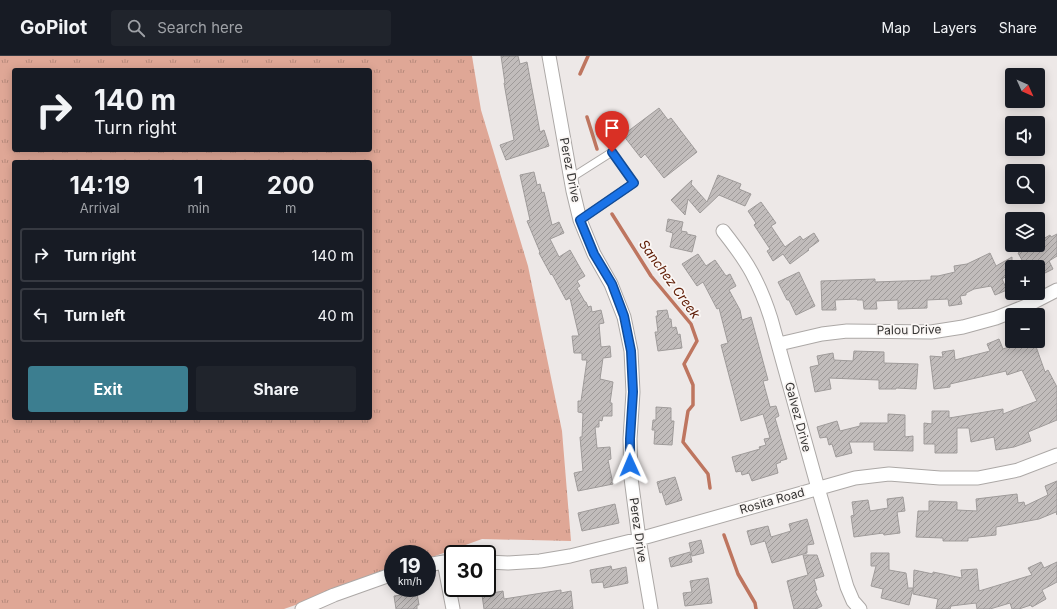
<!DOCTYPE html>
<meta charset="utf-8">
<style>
:root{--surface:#171b24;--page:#20242c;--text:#f1f3f6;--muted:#9ea1a6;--line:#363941;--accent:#3c7e90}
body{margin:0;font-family:Inter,sans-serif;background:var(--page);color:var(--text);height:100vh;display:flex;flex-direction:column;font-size:15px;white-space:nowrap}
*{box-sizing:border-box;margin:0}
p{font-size:13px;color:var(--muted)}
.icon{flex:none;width:22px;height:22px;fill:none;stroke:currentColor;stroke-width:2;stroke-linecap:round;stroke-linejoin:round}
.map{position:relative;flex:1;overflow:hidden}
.panel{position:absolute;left:12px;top:104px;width:360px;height:260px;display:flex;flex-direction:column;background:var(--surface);border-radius:4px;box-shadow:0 2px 10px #0003}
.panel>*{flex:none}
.banner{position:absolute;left:12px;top:12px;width:360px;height:84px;border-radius:4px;box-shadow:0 2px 10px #0003;background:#171b24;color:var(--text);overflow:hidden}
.needle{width:26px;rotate:135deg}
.fabs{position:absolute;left:1005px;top:12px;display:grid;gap:8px}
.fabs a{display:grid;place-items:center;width:40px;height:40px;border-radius:4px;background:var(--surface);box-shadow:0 2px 10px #0003;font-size:20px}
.speed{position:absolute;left:384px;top:489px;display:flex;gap:8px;font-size:20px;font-weight:700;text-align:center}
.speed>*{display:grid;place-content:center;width:52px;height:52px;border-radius:50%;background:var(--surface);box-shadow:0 2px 10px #0003;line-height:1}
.speed small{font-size:10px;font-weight:400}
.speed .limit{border:2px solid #111;border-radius:6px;background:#fff;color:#111}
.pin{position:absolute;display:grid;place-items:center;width:34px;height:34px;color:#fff;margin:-41px -17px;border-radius:50% 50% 50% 0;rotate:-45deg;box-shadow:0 0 4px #0007}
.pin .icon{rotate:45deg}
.me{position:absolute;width:44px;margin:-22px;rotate:359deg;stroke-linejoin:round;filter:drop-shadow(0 0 3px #0008)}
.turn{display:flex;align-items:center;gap:14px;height:84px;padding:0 16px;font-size:18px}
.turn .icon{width:52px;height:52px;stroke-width:2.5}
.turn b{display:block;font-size:28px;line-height:34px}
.eta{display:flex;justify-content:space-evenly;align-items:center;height:68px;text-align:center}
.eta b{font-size:24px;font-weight:700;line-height:28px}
.action{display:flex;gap:8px;margin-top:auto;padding:8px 16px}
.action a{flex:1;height:46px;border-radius:4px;background:var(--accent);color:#fff;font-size:16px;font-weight:700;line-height:46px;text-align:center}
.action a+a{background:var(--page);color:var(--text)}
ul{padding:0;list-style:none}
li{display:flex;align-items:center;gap:12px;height:54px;margin:0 8px 6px;padding:0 8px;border:2px solid var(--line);border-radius:4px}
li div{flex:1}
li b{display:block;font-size:15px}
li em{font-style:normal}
header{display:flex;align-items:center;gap:24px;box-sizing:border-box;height:56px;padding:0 20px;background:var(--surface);border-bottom:1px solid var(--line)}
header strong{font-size:19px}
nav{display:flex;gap:22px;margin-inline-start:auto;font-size:14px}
.search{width:280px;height:36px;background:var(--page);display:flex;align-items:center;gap:10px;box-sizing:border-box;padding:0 14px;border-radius:4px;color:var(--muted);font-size:15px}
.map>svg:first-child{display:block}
</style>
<header>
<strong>GoPilot</strong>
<div class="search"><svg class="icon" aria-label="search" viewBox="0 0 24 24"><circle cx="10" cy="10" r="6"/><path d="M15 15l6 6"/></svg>Search here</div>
<nav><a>Map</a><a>Layers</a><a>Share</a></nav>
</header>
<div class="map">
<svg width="1057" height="553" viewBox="0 0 1057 553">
<defs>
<pattern id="grass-tufts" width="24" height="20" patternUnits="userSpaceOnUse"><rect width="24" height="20" fill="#dfa796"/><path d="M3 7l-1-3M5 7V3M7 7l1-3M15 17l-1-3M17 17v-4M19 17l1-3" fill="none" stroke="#b6897b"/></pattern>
<pattern id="building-hatch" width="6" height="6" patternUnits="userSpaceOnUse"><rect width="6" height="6" fill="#c1bcbb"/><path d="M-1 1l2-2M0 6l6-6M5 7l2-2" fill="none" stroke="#9e9a99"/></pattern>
</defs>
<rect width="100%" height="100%" fill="#ede8e7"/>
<!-- grass -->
<path fill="url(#grass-tufts)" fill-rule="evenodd" d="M0 0H472L481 54 528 210 562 375 571 485 482 483 427 503V498H393V515L284 553H0ZM14 14H370V94H14ZM14 106H370V362H14Z"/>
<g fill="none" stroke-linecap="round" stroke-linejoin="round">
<!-- stream -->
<path stroke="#be755f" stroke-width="3.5" d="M580 18 588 0
M587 61 597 93
M612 158 651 220 691 268 697 285 684 308 693 329V349L688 355 683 386 708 418 710 432
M724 479 738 518 755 547 756 553"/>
</g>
<!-- building -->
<path fill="url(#building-hatch)" stroke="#9f9b9a" d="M501 0H518L520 8 527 6 540 76 544 74 549 90 506 104 500 89 514 84 504 27H505Z
M659 52 668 64 671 62 697 96 664 122 645 98 641 102 623 79Z
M534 116 537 129 540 128 542 137 544 136 552 169 559 166 564 177 550 183 559 201 570 194 579 210 585 220 577 225 580 230 577 232 585 246H586L588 251 591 250 592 256 601 254 604 267 599 268 601 291 610 290 611 301 603 302 600 323 613 326 610 347H612V360H603L602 365 599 364V371H595L597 392 610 391 611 403 608 404 613 428 578 435 574 417 583 415 580 381H582L583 357 578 356V345H581L587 304H582V297H574L572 280H579L570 242 566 244 552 218 551 219 539 197 540 196 527 165 530 164 520 119Z
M718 119 741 128 739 133 751 138 745 150 719 139 700 157 688 143 685 159 671 144 692 124 691 128 707 146Z
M761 146 776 167 771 170 785 191 800 180 803 184 814 177 819 185 808 193 809 194 790 208 783 198 773 205 767 195 770 193 754 169 756 167 748 155Z
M668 163 683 166 681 175 687 176V178L696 180 692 196 670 191 673 177 666 175Z
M1057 178V200L1049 205 1053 213 1043 218 1042 217 1038 219V211H1026L1018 197 1032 189H1038V186L1050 179 1051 181Z
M990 197 996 210 1012 201V217L1002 223 1007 234 995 239 991 230 974 233 966 237V239L960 240 962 248 949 250 948 243 927 244V252L898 253V244L876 245 877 253H864L863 244H857V243L835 244 836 254H822L821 225 875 223V226L931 224V220H938L955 216 954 210 967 208Z
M698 198 706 210 715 204 726 220 730 218 736 230 729 234 740 254 742 264 751 261 768 324 763 325 770 351 776 350 779 360 775 362 787 403 780 405 781 406 776 408 778 417 752 425 749 417 742 419 741 415 736 416 732 401 760 393 759 391 766 389 764 383 770 382 763 358 741 365 721 289 728 287 719 252 717 253 703 226 697 230 682 208Z
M799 216 815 250 796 259 789 244H787L778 226Z
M667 254 669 263H671L672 272 676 271 678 279 680 278 682 292 658 295 655 276H658L656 260H658L657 255Z
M999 283 1003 293 1024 285H1034L1045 316 1048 314 1057 331V364L1028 376 1031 385 1014 391 996 394 994 381 971 386 969 372H957V397H935V388H924V367L932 368V355H949V362L1003 353V358L1037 345 1022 314 1007 319 1006 315 950 328V331L934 333 930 300 943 301 942 296 954 294 955 304 990 295 987 288Z
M854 295 884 296V307L918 308 916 333 896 332V333H879V324L829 322 831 333 815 336 810 311 819 309 817 300 833 297 834 304 853 305Z
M656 351 671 352V365H674L672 389 654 388 655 374H652L653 364H656Z
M888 358 905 359V381L913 380V395L874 394V386H849L852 397 836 401 832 388 829 389 827 381 820 382 817 371 837 365 840 375 860 370V367H888Z
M675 421 682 444 666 449 662 436 660 437 657 426Z
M1057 425V459L1056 456 1039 463 996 471V479L968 482V485H943V482L916 481 918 455H929V445L957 446V454L977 455 976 443 1017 438 1018 447 1024 446 1025 450 1048 439 1045 430Z
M903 441 905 455 897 456 900 477 884 479 883 477 854 481 851 460 854 459 852 446 868 444 870 455 888 452 887 443Z
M615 448 619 467 582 475 578 457Z
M807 463 814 488 807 489V497L772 507 765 485 751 489 747 475 768 470 771 481 791 475 789 468Z
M701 484 704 497 692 500 689 487Z
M690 496 692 506 671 511 669 502Z
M871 497H889V514L906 517 908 532H913L909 549 881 542 883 533 871 530 876 510H871Z
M803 499H817L824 520 814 523 817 534 815 535 822 550 816 553H794L787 525 808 519Z
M1041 506 1044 512 1057 506V526L1042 534 1046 543 1032 551 1031 549 1019 553H1012L1010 547 990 553H977L976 547 951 550 950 553H936L938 543 913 538 914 514 933 518V516L962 522 961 514 977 513 979 535 1032 519 1028 512Z
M611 510 612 514 626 511 628 527 604 532 603 526 592 527 590 514Z
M708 522 712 547 685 550 683 537 692 536 690 525Z
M561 534V537L571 535 573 553H484L482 539 503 535 504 543Z
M417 537 419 549H417V553H396L394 540Z"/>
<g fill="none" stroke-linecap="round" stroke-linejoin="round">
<defs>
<path id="lane" d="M571 122 612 96 634 127 580 164"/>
<path id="street" d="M549 0 573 135 580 164 594 198 611 228 624 261 631 295 633 336 630 383 631 422 639 483 651 553
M723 175C734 189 744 202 752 217 760 232 766 247 771 263L818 432 847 531 853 545 860 553
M779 288 822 278 847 275 931 276 963 271 996 262 1026 250 1057 234
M444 506 453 553
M487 506 508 507 540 505 570 500 639 483 855 422 889 418 940 422H978L1018 414 1057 399
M427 509 444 506H453
M302 553 334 539 393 518"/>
</defs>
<!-- lane casing -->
<use href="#lane" stroke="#aca8a6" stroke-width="9"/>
<!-- street casing -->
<use href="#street" stroke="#aca8a6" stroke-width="15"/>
<!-- lane -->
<use href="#lane" stroke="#fff" stroke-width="7"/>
<!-- street -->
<use href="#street" stroke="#fff" stroke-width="13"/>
</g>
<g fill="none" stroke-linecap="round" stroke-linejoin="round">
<defs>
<path id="route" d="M612 96 634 127 580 164 594 198 612 228 624 260 631 295 633 336 630 383V409"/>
</defs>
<!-- route casing -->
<use href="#route" stroke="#114b97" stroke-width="10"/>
<!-- route -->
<use href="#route" stroke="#1a73e8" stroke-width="7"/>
</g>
<g text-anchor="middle" stroke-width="3.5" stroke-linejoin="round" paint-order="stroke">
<!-- street labels -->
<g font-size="12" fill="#353433" stroke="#faf6f4">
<text transform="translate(570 114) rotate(79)" y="4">Perez Drive</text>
<text transform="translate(909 274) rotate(-1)" y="4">Palou Drive</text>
<text transform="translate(798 361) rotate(75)" y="4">Galvez Drive</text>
<text transform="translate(772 445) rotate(-16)" y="4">Rosita Road</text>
<text transform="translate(638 474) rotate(82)" y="4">Perez Drive</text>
</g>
<!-- water labels -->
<g font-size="13" font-style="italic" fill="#5f1c05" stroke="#faf6f4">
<text transform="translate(670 223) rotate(54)" y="5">Sanchez Creek</text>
</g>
</g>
</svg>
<div class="fabs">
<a><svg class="needle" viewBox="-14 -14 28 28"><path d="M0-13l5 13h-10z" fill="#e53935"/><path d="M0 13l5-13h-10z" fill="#9ea1a6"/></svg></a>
<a><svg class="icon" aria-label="sound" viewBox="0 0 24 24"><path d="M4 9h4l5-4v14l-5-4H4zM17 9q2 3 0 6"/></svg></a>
<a><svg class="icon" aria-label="search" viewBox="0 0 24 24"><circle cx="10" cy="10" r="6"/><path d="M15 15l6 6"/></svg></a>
<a><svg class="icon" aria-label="layers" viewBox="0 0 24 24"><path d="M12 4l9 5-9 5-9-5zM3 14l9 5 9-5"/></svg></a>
<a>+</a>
<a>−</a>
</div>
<div class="speed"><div>19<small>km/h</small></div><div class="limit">30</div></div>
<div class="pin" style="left:612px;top:96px;background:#d93025"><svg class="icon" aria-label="arrive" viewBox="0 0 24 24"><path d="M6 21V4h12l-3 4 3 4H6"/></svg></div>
<svg class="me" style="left:630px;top:409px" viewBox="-20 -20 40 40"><path d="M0-17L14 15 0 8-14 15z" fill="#1a73e8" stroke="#fff" stroke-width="4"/></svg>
<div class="banner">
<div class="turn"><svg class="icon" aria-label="right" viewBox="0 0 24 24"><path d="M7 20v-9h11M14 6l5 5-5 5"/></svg><div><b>140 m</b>Turn right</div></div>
</div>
<section class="panel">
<div class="eta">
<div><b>14:19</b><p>Arrival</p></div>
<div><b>1</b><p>min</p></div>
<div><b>200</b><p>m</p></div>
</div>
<ul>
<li><svg class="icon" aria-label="right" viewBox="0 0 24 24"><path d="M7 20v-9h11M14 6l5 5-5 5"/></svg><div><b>Turn right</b></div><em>140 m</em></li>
<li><svg class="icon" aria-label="left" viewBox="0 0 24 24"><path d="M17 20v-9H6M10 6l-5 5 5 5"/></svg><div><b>Turn left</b></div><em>40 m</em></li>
</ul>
<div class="action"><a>Exit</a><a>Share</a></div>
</section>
</div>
